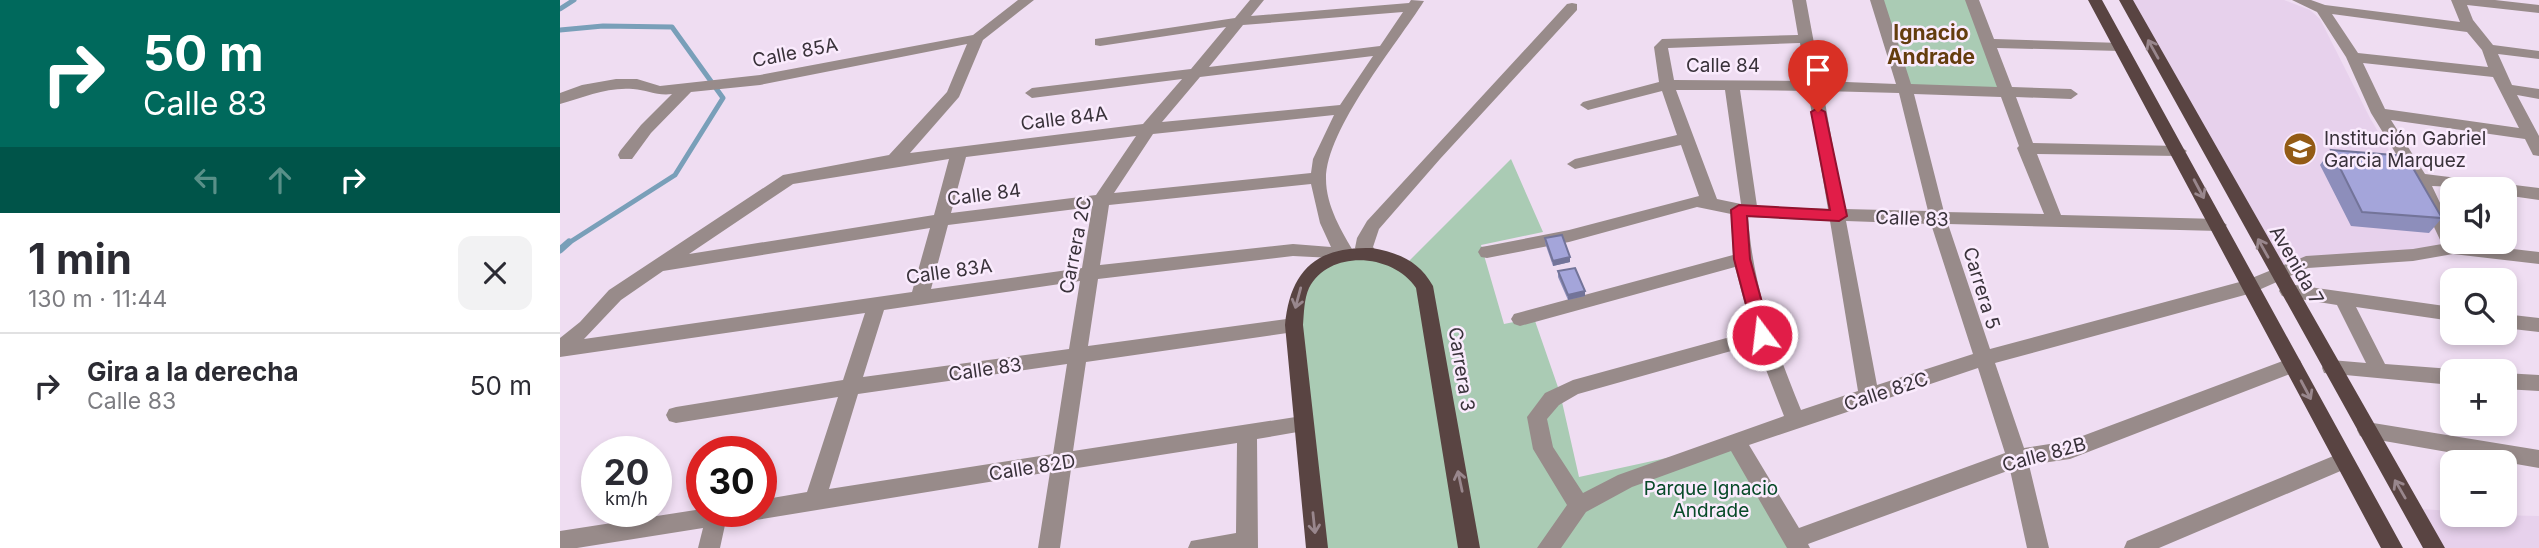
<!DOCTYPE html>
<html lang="es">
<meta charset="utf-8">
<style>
:root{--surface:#fff;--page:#f2f2f3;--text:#2b2b33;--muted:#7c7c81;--line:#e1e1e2}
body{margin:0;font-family:Inter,sans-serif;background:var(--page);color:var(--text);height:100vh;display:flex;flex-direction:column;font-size:26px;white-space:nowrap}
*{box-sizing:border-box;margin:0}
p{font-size:23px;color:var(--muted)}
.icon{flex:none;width:38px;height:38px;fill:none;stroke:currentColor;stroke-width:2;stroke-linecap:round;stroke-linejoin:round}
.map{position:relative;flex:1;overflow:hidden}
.details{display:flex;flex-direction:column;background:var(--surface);width:560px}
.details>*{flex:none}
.guide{background:#00695c;color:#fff;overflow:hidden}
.buttons{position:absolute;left:1880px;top:177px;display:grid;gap:14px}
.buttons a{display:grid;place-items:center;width:77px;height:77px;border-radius:14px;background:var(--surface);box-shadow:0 4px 10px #0003;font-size:35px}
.speed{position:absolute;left:21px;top:436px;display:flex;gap:14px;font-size:35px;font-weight:700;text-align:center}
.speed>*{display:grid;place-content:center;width:91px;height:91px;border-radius:50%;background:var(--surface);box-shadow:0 4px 10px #0003;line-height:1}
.speed small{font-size:18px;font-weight:400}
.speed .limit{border:10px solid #d22;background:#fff;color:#111}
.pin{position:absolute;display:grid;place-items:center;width:60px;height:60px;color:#fff;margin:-72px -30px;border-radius:50% 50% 50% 0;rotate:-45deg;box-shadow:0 0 7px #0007}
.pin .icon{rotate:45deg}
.me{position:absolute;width:77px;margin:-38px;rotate:345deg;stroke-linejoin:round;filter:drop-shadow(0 0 5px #0008)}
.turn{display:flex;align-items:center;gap:24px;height:147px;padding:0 28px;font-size:32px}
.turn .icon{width:91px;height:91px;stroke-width:2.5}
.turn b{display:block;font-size:49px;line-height:60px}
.lanes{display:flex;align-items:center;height:66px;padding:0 28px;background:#0003;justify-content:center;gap:35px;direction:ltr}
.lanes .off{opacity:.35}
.round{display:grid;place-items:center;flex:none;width:74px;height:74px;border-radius:14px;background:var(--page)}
.overview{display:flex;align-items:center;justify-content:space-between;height:119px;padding:0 28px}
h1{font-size:42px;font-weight:700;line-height:52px}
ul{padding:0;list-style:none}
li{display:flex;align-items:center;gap:21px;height:105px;padding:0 28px;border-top:2px solid var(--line)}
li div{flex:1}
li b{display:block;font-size:26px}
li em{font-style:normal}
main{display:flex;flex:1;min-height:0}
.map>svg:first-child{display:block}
</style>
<main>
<section class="details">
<div class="guide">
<div class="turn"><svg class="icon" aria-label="right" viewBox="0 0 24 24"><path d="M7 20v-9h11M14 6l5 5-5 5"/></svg><div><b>50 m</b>Calle 83</div></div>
<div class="lanes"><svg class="icon off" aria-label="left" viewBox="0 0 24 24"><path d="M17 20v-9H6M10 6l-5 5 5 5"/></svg><svg class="icon off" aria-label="ahead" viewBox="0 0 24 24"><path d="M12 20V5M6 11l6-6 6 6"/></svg><svg class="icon" aria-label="right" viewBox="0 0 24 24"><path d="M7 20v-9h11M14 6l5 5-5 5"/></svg></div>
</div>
<div class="overview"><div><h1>1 min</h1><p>130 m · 11:44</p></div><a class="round"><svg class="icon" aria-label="close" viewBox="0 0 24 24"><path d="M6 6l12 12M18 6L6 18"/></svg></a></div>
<ul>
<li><svg class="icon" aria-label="right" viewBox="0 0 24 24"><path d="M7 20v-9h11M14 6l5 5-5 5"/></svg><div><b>Gira a la derecha</b><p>Calle 83</p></div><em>50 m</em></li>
</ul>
</section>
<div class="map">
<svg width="1979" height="548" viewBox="0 0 1979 548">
<rect width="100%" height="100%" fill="#efddf2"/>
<!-- built -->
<path fill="#e7d1ec" d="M1570 0H1724L1750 10 1760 19 1810 118 1885 245 1720 272Z
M1861 509 1892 511V514L1979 516V548H1883Z"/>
<!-- green -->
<path fill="#aacbb4" d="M1319 0H1410L1443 90 1348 88Z
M951 159 983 232 921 245 944 324 974 318 1000 393 1019 477 1175 443 1236 548H759L736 325 754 271 785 256 846 264Z"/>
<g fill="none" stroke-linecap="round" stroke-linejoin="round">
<!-- stream-far1 -->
<path stroke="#799fb9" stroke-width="5" d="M0 9 14 0
M0 30 43 26 112 27 163 98 115 175 7 244"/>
<!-- stream -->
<path stroke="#799fb9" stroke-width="7" d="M0 250 9 242"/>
<!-- minor -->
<path fill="#988b8a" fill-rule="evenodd" d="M458 0H474L423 40 399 97 350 153 583 124 622 79 472 98 465 93 472 88 631 69 666 27 540 46 535 45V39L675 18 690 0H704L691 16 849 3 851 0 864 1C837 44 766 129 766 179 766 206 782 232 795 254L792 259 733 256 538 279 528 346 734 318 740 320 743 325 740 330 734 332 526 362 513 451 742 416 749 418 752 424 749 430 697 439 698 548H628L631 541 676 533 677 443 511 469 500 548H478L490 472 165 525 160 548H138L143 528 17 548H0V531L142 509 201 511V500L247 492 278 397 116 423 109 421 106 415 109 409 116 407 283 380 305 313 0 357V338L20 322 49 290 223 175 329 155 387 92 407 44 200 85 131 92 91 133 72 159H60L58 155 60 151 81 125 112 94C97 96 87 90 73 89 46 87 25 97 0 104V93L22 85 56 79H77L100 86 200 75 413 35ZM843 12 820 46 649 67 683 25ZM813 56 780 105 602 122 640 77ZM774 115 753 159 751 173 554 193 593 134ZM576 136 536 195 391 213 406 157ZM389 159 374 215 129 254 233 184ZM751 184 760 223 771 247 733 244 540 265 549 205ZM532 207 522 268 371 289 388 225ZM370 228 352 292 24 339 61 300 103 271ZM520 281 509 349 303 377 324 310ZM507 364 493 454 269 489 298 394Z
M1232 0H1246L1261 81 1336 84 1310 0H1324L1351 84 1437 87 1405 0H1419L1434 39 1561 43 1568 47 1561 51 1437 48 1452 87 1511 89 1518 94 1511 99 1456 97 1473 143 1619 146 1627 151 1619 156 1477 154 1501 215 1659 219 1667 225 1659 231 1388 224 1430 349 1687 280 1746 256 1853 249 1882 244 1852 180 1811 113 1786 57 1757 12 1732 0H1751L1765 5 1900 22 1891 0H1935L1979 5V13L1907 5 1913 20 1933 45 1979 51V59L1938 54 1952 85 1979 89V99L1957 95 1979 136V156L1973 155 1965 139 1831 120 1865 174 1979 188V200L1944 195V189L1872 186 1892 228V242L1979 252V264L1893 254 1853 261 1748 268 1692 293 1435 363 1464 448 1509 441 1733 357 1740 360 1742 365 1740 370 1510 459 1469 465 1489 548H1467L1450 470 1248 544 1250 548H1227L1171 451 1072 487 1026 512 1001 548H977L1007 505 973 449 967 417 985 393 1013 380 1192 331 1175 267 960 326 954 324 951 319 954 314 1173 255 1171 214 1137 207 1009 242 927 258 921 257 918 252 921 247 927 246 1009 230 1139 196 1121 145 1015 169 1007 164 1015 159 1117 135 1102 91 1028 110 1020 105 1023 102 1099 82 1094 47 1102 39 1238 35ZM1772 14 1907 32 1922 50 1928 67 1798 53ZM1240 43 1246 81 1114 80 1108 48ZM1803 63 1933 77 1959 128 1825 109ZM1116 90H1165L1181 204 1157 199ZM1180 90 1248 91 1268 209 1197 206ZM1263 91 1339 93 1368 211 1284 209ZM1354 94 1441 97 1459 146 1457 148 1484 214 1384 212ZM1188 217 1270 221 1298 391 1241 410C1215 346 1193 287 1188 217ZM1286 221 1371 224 1413 354 1317 385ZM1196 344 1224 416 1058 475 1023 493 993 447 987 419 999 405 1018 394ZM1418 368 1445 453 1239 528 1189 445Z
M1012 3 1017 4V10L880 159 819 229 813 247 819 255 816 260H804L795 248 797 238 807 221 1007 4Z
M1728 284 1892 307V321L1796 307 1825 364 1892 369 1897 371H1892V385L1764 373 1762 368 1764 363 1771 360 1806 363 1777 305 1722 296 1719 291 1722 286Z
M1944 314 1979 318V332L1944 328Z
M1944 373 1979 375V391L1944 389Z
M1807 422 1979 450V468L1807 438 1800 436 1797 430 1800 424Z
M1783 452 1790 455 1793 461 1790 467 1599 548H1564L1567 541Z"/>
<!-- major -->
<path fill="#594442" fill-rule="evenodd" d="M1528 0H1542L1843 548H1821Z
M1559 0H1573L1885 548H1863Z
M812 248C839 253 859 261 873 286L920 548H898L856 288C834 254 770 248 749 288 744 299 744 313 743 325L768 548H746L725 325C730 271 756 246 812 248Z"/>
</g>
<!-- wall -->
<path fill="#8d8ebb" d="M1771 150 1882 218 1869 233 1791 226 1760 165Z
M985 238 1010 262 993 266 985 243Z
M998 271 1025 296 1008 300 998 277Z"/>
<!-- shaded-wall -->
<path fill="#737499" d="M1010 257V262L993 266V261Z
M1025 291V296L1008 300V295Z"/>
<!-- building -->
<path fill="#a4a5da" stroke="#737499" stroke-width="2" d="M1771 150 1846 156 1882 218 1802 212Z
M1002 235 1010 257 993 261 985 238Z
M1015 268 1025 291 1008 295 998 271Z"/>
<!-- one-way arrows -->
<defs><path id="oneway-shaft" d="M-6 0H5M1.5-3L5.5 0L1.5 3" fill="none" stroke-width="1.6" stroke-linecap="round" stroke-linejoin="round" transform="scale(1.75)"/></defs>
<g stroke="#99878d">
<use href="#oneway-shaft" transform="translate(1593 49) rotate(-119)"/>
<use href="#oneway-shaft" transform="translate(1639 189) rotate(62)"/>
<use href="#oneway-shaft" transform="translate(1703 248) rotate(-119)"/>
<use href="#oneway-shaft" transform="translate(738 298) rotate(105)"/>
<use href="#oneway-shaft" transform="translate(1746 390) rotate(62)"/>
<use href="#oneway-shaft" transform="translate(900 481) rotate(-102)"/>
<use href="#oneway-shaft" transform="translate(1840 489) rotate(-120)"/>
<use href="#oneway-shaft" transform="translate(754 523) rotate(84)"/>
</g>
<!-- route -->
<path fill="#e11d48" stroke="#92132f" stroke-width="2" d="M1258 108 1265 112 1287 216 1279 221 1187 216 1190 259 1211 335 1208 339H1197L1194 335 1174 259 1171 210 1179 205 1270 210 1251 112Z"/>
<!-- icons -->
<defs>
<symbol id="university-disc" viewBox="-11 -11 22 22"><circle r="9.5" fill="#935b15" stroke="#faebfd"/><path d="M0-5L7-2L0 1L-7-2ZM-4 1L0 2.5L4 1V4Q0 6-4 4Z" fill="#fff"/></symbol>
</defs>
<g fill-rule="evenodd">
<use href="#university-disc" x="1721" y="130" width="38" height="38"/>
</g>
<g text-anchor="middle" stroke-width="5" stroke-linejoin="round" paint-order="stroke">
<!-- street labels -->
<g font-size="19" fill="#39323a" stroke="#faebfd">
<text transform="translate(235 52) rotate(-11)" y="7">Calle 85A</text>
<text x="1163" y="72">Calle 84</text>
<text transform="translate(504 118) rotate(-7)" y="7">Calle 84A</text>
<text transform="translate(424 194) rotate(-7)" y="7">Calle 84</text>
<text transform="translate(1352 218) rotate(2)" y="7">Calle 83</text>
<text transform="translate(515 245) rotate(-79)" y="7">Carrera 2C</text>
<text transform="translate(1737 265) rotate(60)" y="7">Avenida 7</text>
<text transform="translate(389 271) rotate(-8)" y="7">Calle 83A</text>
<text transform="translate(1422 288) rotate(73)" y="7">Carrera 5</text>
<text transform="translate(425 369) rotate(-8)" y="7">Calle 83</text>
<text transform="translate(902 369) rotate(81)" y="7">Carrera 3</text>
<text transform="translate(1326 391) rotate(-18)" y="7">Calle 82C</text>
<text transform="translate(1484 454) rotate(-15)" y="7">Calle 82B</text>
<text transform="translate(472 467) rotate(-9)" y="7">Calle 82D</text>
</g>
<!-- poi labels -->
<g font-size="19" fill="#39323a" stroke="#faebfd" text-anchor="start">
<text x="1764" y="145">Institución Gabriel<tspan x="1764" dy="22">Garcia Marquez</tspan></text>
</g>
<!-- park labels -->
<g font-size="19" fill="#074a28" stroke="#faebfd">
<text x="1151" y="495">Parque Ignacio<tspan x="1151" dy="22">Andrade</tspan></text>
</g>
<!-- neighbourhood labels -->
<g font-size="21" font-weight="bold" fill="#643d0e" stroke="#faebfd">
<text x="1371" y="40">Ignacio<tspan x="1371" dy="24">Andrade</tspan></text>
</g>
</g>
</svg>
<div class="buttons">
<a><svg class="icon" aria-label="sound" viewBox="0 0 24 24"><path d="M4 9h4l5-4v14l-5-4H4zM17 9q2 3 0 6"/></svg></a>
<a><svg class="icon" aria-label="search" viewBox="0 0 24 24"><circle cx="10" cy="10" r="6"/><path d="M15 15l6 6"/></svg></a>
<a>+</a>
<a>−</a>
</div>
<div class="speed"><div>20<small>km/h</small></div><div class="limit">30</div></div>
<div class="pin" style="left:1258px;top:112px;background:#d93025"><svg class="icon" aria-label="arrive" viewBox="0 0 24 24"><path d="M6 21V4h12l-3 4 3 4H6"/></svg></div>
<svg class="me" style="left:1202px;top:335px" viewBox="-20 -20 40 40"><circle r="17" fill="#e11d48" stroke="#fff" stroke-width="3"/><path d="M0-11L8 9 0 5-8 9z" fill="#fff"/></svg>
</div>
</main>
